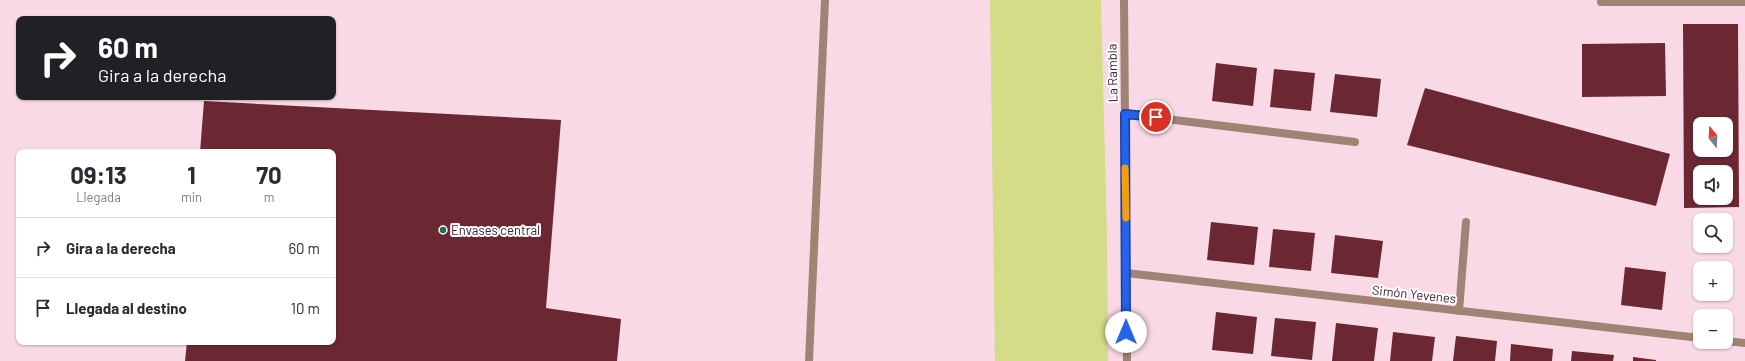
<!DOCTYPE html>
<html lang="es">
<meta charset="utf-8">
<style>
:root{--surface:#fff;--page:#f2f2f3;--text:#2b2b33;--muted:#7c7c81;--line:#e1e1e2}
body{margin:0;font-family:Barlow,sans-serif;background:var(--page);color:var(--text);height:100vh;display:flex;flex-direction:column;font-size:15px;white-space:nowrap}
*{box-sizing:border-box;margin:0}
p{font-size:13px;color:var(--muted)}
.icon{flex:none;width:22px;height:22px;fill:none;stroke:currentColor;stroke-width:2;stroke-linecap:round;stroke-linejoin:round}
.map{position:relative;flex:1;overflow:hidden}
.details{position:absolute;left:16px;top:149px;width:320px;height:196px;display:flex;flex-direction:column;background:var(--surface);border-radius:8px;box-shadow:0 1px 3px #0004}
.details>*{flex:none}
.hud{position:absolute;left:16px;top:16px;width:320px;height:84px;border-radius:8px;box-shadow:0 1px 3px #0004;background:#202124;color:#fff;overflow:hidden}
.needle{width:26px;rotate:342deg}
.controls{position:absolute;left:1693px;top:117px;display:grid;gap:8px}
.controls a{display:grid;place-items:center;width:40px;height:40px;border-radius:8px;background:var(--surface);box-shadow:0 1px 3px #0004;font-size:20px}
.pin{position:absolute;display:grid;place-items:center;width:34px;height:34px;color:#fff;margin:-17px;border:2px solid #fff;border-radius:50%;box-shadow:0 1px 4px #0007}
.me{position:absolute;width:44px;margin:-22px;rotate:0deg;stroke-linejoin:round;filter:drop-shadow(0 0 3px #0008)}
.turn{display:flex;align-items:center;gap:14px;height:84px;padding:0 16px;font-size:18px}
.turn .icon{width:52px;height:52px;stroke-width:2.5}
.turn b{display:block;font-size:28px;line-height:34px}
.eta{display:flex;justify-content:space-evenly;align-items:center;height:68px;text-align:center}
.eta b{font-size:24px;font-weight:700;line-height:28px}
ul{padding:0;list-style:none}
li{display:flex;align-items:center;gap:12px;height:60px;padding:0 16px;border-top:1px solid var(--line)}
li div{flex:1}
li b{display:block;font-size:15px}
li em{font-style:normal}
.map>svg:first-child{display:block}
</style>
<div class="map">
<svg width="1745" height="361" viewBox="0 0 1745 361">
<rect width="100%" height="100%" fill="#f9d9e5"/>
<!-- green -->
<path fill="#d4dc87" d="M990 0H1101L1107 241 1108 361H995Z"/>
<!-- building -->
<path fill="#6b2732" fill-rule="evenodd" d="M1683 24H1738L1739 207 1684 208ZM1700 124H1726V150H1700ZM1700 172H1726V198H1700Z
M1665 43 1666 96 1582 97V44Z
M1216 63 1257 68 1253 106 1212 101Z
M1274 69 1315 73 1311 111 1270 107Z
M1335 74 1381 79 1377 117 1330 112Z
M1425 88 1670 154 1656 206 1407 145Z
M204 101 561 120 546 308 621 319 617 361H185L187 342H333V152H200Z
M1211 222 1258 227 1254 265 1207 260Z
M1273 229 1315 233 1311 271 1269 267Z
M1335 235 1383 241 1378 278 1331 273Z
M1625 267 1666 272 1662 310 1621 305Z
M1216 312 1257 317 1253 354 1212 350Z
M1275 318 1316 322 1312 360 1271 356Z
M1336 323 1378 328 1374 361H1332Z
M1393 332 1435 337 1432 361H1390Z
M1456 336 1497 341 1495 361H1453Z
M1511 344 1553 349 1552 361H1510Z
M1572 351 1614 355 1613 361H1571Z
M1633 357 1656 360V361H1633Z"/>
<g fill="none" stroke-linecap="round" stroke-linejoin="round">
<!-- service -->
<path stroke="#a08372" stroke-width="8" d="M1601 2H1745
M809 361 825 0"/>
<!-- minor -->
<path stroke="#a08372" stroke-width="8" d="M1124 0 1127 361
M1125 114 1355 142
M1126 273 1700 338
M1459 311 1466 222
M1726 341 1745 343"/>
</g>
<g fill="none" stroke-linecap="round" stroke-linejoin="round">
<defs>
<path id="route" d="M1126 332 1125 114 1156 117"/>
</defs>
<!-- route casing -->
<use href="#route" stroke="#184099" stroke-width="10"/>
<!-- route -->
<use href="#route" stroke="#2563eb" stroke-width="7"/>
<!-- slow -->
<path stroke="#f59e0b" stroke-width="7" d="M1125 168 1126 218"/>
</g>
<!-- markers -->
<circle fill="#266756" stroke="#fff" stroke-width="1.5" cx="443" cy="230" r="4"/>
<g text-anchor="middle" stroke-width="4" stroke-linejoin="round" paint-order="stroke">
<!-- street labels -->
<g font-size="13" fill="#40222f" stroke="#fff">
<text transform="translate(1112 73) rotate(-91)" y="5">La Rambla</text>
<text transform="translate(1414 294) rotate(6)" y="5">Simón Yevenes</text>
</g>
<!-- poi labels -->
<g font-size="13" fill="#40222f" stroke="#fff" text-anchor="start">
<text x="451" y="235">Envases central</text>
</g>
</g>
</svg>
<div class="controls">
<a><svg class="needle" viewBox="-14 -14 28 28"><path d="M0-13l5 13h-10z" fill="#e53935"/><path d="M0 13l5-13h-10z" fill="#7c7c81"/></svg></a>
<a><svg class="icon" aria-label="sound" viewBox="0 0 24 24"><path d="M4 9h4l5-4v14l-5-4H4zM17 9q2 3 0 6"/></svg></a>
<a><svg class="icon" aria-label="search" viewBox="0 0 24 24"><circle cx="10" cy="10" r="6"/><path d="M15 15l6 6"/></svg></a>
<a>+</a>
<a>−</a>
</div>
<div class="pin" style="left:1156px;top:117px;background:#d93025"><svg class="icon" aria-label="arrive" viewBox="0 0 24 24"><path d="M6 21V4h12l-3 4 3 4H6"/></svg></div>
<svg class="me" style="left:1126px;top:332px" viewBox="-20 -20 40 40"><circle r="19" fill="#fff"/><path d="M0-13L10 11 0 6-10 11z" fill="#2563eb"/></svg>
<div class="hud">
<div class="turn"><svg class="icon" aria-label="right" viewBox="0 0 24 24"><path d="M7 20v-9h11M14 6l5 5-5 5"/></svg><div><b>60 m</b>Gira a la derecha</div></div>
</div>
<section class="details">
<div class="eta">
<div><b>09:13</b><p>Llegada</p></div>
<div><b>1</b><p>min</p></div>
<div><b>70</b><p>m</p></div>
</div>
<ul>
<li><svg class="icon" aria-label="right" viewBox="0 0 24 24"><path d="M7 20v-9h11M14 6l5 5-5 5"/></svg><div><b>Gira a la derecha</b></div><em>60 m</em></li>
<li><svg class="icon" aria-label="arrive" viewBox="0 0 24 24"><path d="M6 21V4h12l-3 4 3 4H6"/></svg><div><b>Llegada al destino</b></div><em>10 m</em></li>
</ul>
</section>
</div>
